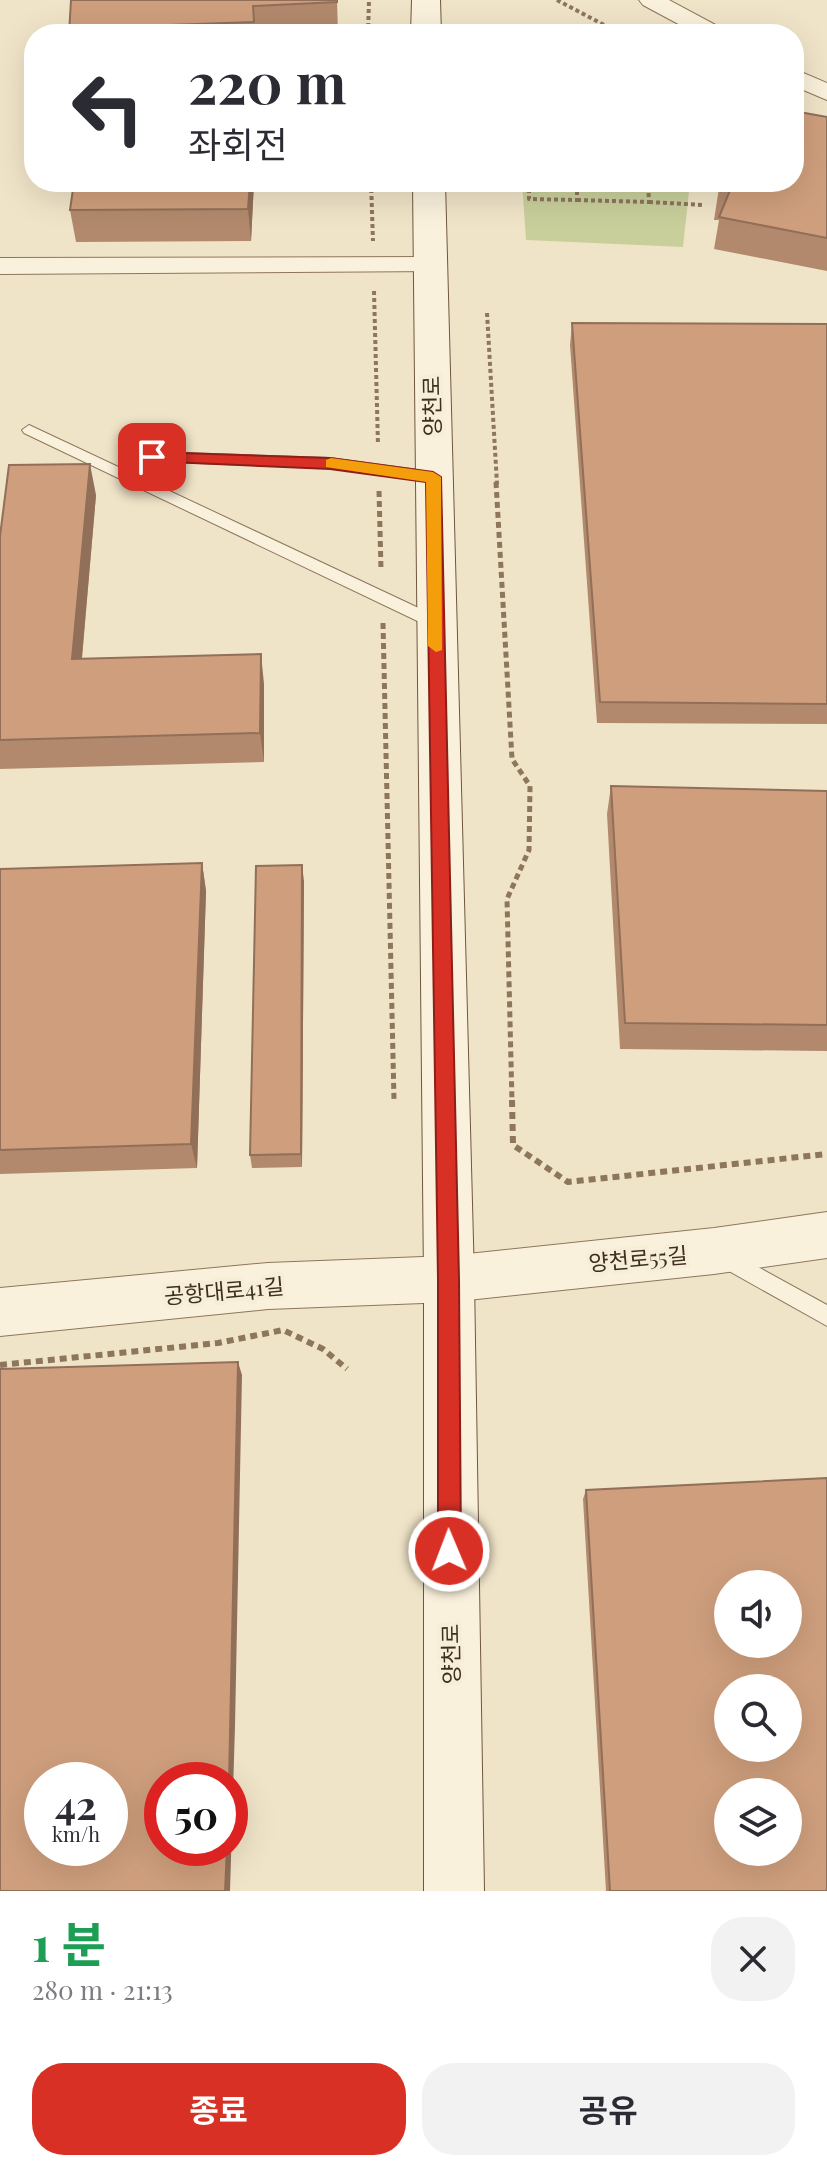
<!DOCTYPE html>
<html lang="ko">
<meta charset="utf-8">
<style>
:root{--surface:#fff;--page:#f2f2f3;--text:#2b2b33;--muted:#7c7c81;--accent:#d93025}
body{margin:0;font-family:"Playfair Display","Noto Sans KR",serif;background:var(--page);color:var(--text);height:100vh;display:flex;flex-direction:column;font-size:30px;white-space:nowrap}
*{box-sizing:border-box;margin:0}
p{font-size:26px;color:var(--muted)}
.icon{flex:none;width:44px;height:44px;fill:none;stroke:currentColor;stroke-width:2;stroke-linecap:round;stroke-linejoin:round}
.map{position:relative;height:1891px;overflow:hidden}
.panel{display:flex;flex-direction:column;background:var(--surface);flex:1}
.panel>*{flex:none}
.guide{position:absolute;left:24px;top:24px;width:780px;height:168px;border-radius:32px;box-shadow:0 8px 32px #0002;background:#fff;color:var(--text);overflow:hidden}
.controls{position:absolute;left:714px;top:1570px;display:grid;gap:16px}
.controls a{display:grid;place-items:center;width:88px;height:88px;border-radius:50%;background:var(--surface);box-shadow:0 8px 32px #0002;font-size:40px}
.speed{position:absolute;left:24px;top:1762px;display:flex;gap:16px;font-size:40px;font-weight:700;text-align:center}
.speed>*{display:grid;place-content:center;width:104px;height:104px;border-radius:50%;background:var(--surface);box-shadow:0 8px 32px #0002;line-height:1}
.speed small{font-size:20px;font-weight:400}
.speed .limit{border:12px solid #d22;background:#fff;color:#111}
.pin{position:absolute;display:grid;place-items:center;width:68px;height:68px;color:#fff;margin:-34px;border-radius:16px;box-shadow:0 4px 12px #0006}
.me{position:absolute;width:88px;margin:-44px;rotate:359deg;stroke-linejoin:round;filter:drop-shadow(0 0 6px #0008)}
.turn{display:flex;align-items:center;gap:28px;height:168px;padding:0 32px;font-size:36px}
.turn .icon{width:104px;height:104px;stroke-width:2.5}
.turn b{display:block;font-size:56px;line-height:68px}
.round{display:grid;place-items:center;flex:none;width:84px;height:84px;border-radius:32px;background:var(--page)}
.summary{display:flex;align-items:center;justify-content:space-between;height:136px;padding:0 32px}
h1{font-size:48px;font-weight:700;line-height:60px;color:#1e9e55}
.cta{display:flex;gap:16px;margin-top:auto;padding:16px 32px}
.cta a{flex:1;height:92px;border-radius:32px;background:var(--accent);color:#fff;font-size:32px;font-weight:700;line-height:92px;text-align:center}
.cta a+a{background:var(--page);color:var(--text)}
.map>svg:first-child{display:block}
</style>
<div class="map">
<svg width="827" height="1891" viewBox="0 0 827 1891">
<rect width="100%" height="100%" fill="#f0e4c8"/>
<!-- green -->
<path fill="#c9cf9b" d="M522 182H690L683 247 526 240Z"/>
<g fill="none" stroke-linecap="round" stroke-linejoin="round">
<defs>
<path id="service" d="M29 425 442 619 444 623 442 627H430L24 433 22 430Z
M152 452 330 458 433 472 440 477 433 482 330 468 147 461V453Z
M727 1250 827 1305V1326L720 1266 717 1259 720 1252Z"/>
<path id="minor" d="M639 0H669L723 29 727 34H697L643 5Z
M794 69 827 83V100L794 86Z
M430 257 439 259 443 265 439 271 0 274V258Z"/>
<path id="tertiary" d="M827 1212V1258L714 1274 449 1302 268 1309 0 1336V1288L268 1263 449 1256 714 1228Z"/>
<path id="secondary" d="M412 0H440L441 34H411Z
M413 182H445L474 1279 484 1891H424V1279Z"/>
</defs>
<!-- service casing -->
<use href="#service" stroke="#8d765c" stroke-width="2"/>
<!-- minor casing -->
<use href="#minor" stroke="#8d765c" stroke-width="2"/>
<!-- tertiary casing -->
<use href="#tertiary" stroke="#8d765c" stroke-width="2"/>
<!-- secondary casing -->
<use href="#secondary" stroke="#6f573f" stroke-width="2"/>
<!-- path-far2 -->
<path stroke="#8d765c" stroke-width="4" stroke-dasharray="4 3" stroke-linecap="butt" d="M557 0 621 34
M368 34 369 0
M371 182 373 241
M529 182V199L577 200V182
M577 200 649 202 648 182
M649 202 704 205
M374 291 378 445
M487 313 497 484"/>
<!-- path-far1 -->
<path stroke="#8d765c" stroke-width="5" stroke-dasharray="6 4" stroke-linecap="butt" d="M496 482 512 759 530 786 529 850 507 899 512 1102
M379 491 381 569
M383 623 394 1100"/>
<!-- path -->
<path stroke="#8d765c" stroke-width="6" stroke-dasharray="7 5" stroke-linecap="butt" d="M512 1100 513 1145 568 1182 827 1154
M0 1365 218 1343 283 1330 323 1349 347 1369"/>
<!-- service -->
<use href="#service" fill="#faf1dc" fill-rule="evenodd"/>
<!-- minor -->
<use href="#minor" fill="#faf1dc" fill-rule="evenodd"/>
<!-- tertiary -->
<use href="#tertiary" fill="#faf1dc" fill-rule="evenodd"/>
<!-- secondary -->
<use href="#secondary" fill="#faf1dc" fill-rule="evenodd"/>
</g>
<!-- wall -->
<path fill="#b2896c" d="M71 0H337L338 34H69Z
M827 117V271L714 249 719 220H714L719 188Z
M254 182 251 241 76 242 70 210Z
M572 323 827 324V724L597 723 570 345Z
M96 495 82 659 264 684V762L0 769V536Z
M611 786 827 791V1051L620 1049 607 814Z
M202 863 206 891 197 1168 0 1174V869Z
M304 881 302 1167 252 1168 250 1155Z
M586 1490 827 1891H606L583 1499Z"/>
<!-- shaded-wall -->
<path fill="#916f58" d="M250 182H254L251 241 248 209Z
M90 464 96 495 79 689 72 659Z
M261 654 264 684V762L260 733Z
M202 863 206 891 197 1168 191 1144Z
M302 865 304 881 302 1167 301 1154Z
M238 1362 242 1375 235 1726 230 1891H225L227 1848H230L229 1780Z"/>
<!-- building -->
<path fill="#cf9f7d" stroke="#916f58" stroke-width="2" fill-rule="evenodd" d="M71 0H337V2L253 6 254 22 170 25V34H69Z
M794 111 827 117V238L719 217 731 188H719L721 182H794Z
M74 182H250L248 209 70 210Z
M572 323 827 324V704L600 702Z
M90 464 72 659 261 654 260 733 0 740V536L9 465Z
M611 786 827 791V1025L625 1023Z
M202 863 191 1144 0 1150V869Z
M302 865 301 1154 250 1155 256 866Z
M238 1362 229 1780H162V1848H227L225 1891H0V1369ZM42 1780H110V1848H42Z
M827 1478V1891H610L586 1490ZM728 1584H788V1644H728ZM728 1688H788V1748H728ZM728 1792H788V1852H728Z"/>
<!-- route -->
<path fill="#d93025" stroke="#8d1f18" stroke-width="2" d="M152 452 330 458 433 472 441 477 459 1279 461 1551 457 1559 449 1562 442 1559 438 1551V1279L426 482 330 469 147 461 145 457Z"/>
<!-- slow -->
<path fill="#f59e0b" d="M331 458 433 472 441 477 442 650 436 652 428 646 426 482 326 467V460Z"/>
<g text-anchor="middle" stroke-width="8" stroke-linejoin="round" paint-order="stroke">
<!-- street labels -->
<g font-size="22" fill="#3d2e20" stroke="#f7eed8">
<text transform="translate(432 406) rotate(-91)" y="8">양천로</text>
<text transform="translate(638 1259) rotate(-5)" y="8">양천로55길</text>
<text transform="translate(224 1291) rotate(-5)" y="8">공항대로41길</text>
<text transform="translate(451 1654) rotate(-91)" y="8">양천로</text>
</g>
</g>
</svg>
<div class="controls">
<a><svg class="icon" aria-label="sound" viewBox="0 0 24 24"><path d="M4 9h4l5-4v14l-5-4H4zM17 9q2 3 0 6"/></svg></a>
<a><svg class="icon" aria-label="search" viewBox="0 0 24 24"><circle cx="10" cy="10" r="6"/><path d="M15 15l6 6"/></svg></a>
<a><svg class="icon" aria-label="layers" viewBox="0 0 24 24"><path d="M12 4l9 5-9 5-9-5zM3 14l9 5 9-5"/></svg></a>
</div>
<div class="speed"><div>42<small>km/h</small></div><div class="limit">50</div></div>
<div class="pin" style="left:152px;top:457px;background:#d93025"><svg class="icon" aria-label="arrive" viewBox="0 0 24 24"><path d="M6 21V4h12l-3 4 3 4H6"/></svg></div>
<svg class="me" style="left:449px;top:1551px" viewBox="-20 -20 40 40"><circle r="17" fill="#d93025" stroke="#fff" stroke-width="3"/><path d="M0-11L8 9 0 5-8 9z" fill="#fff"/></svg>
<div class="guide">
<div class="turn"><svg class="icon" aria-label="left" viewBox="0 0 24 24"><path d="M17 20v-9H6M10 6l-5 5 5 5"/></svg><div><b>220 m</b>좌회전</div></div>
</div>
</div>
<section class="panel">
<div class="summary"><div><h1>1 분</h1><p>280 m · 21:13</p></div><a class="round"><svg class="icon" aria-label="close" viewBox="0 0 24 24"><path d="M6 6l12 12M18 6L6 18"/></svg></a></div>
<div class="cta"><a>종료</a><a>공유</a></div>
</section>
